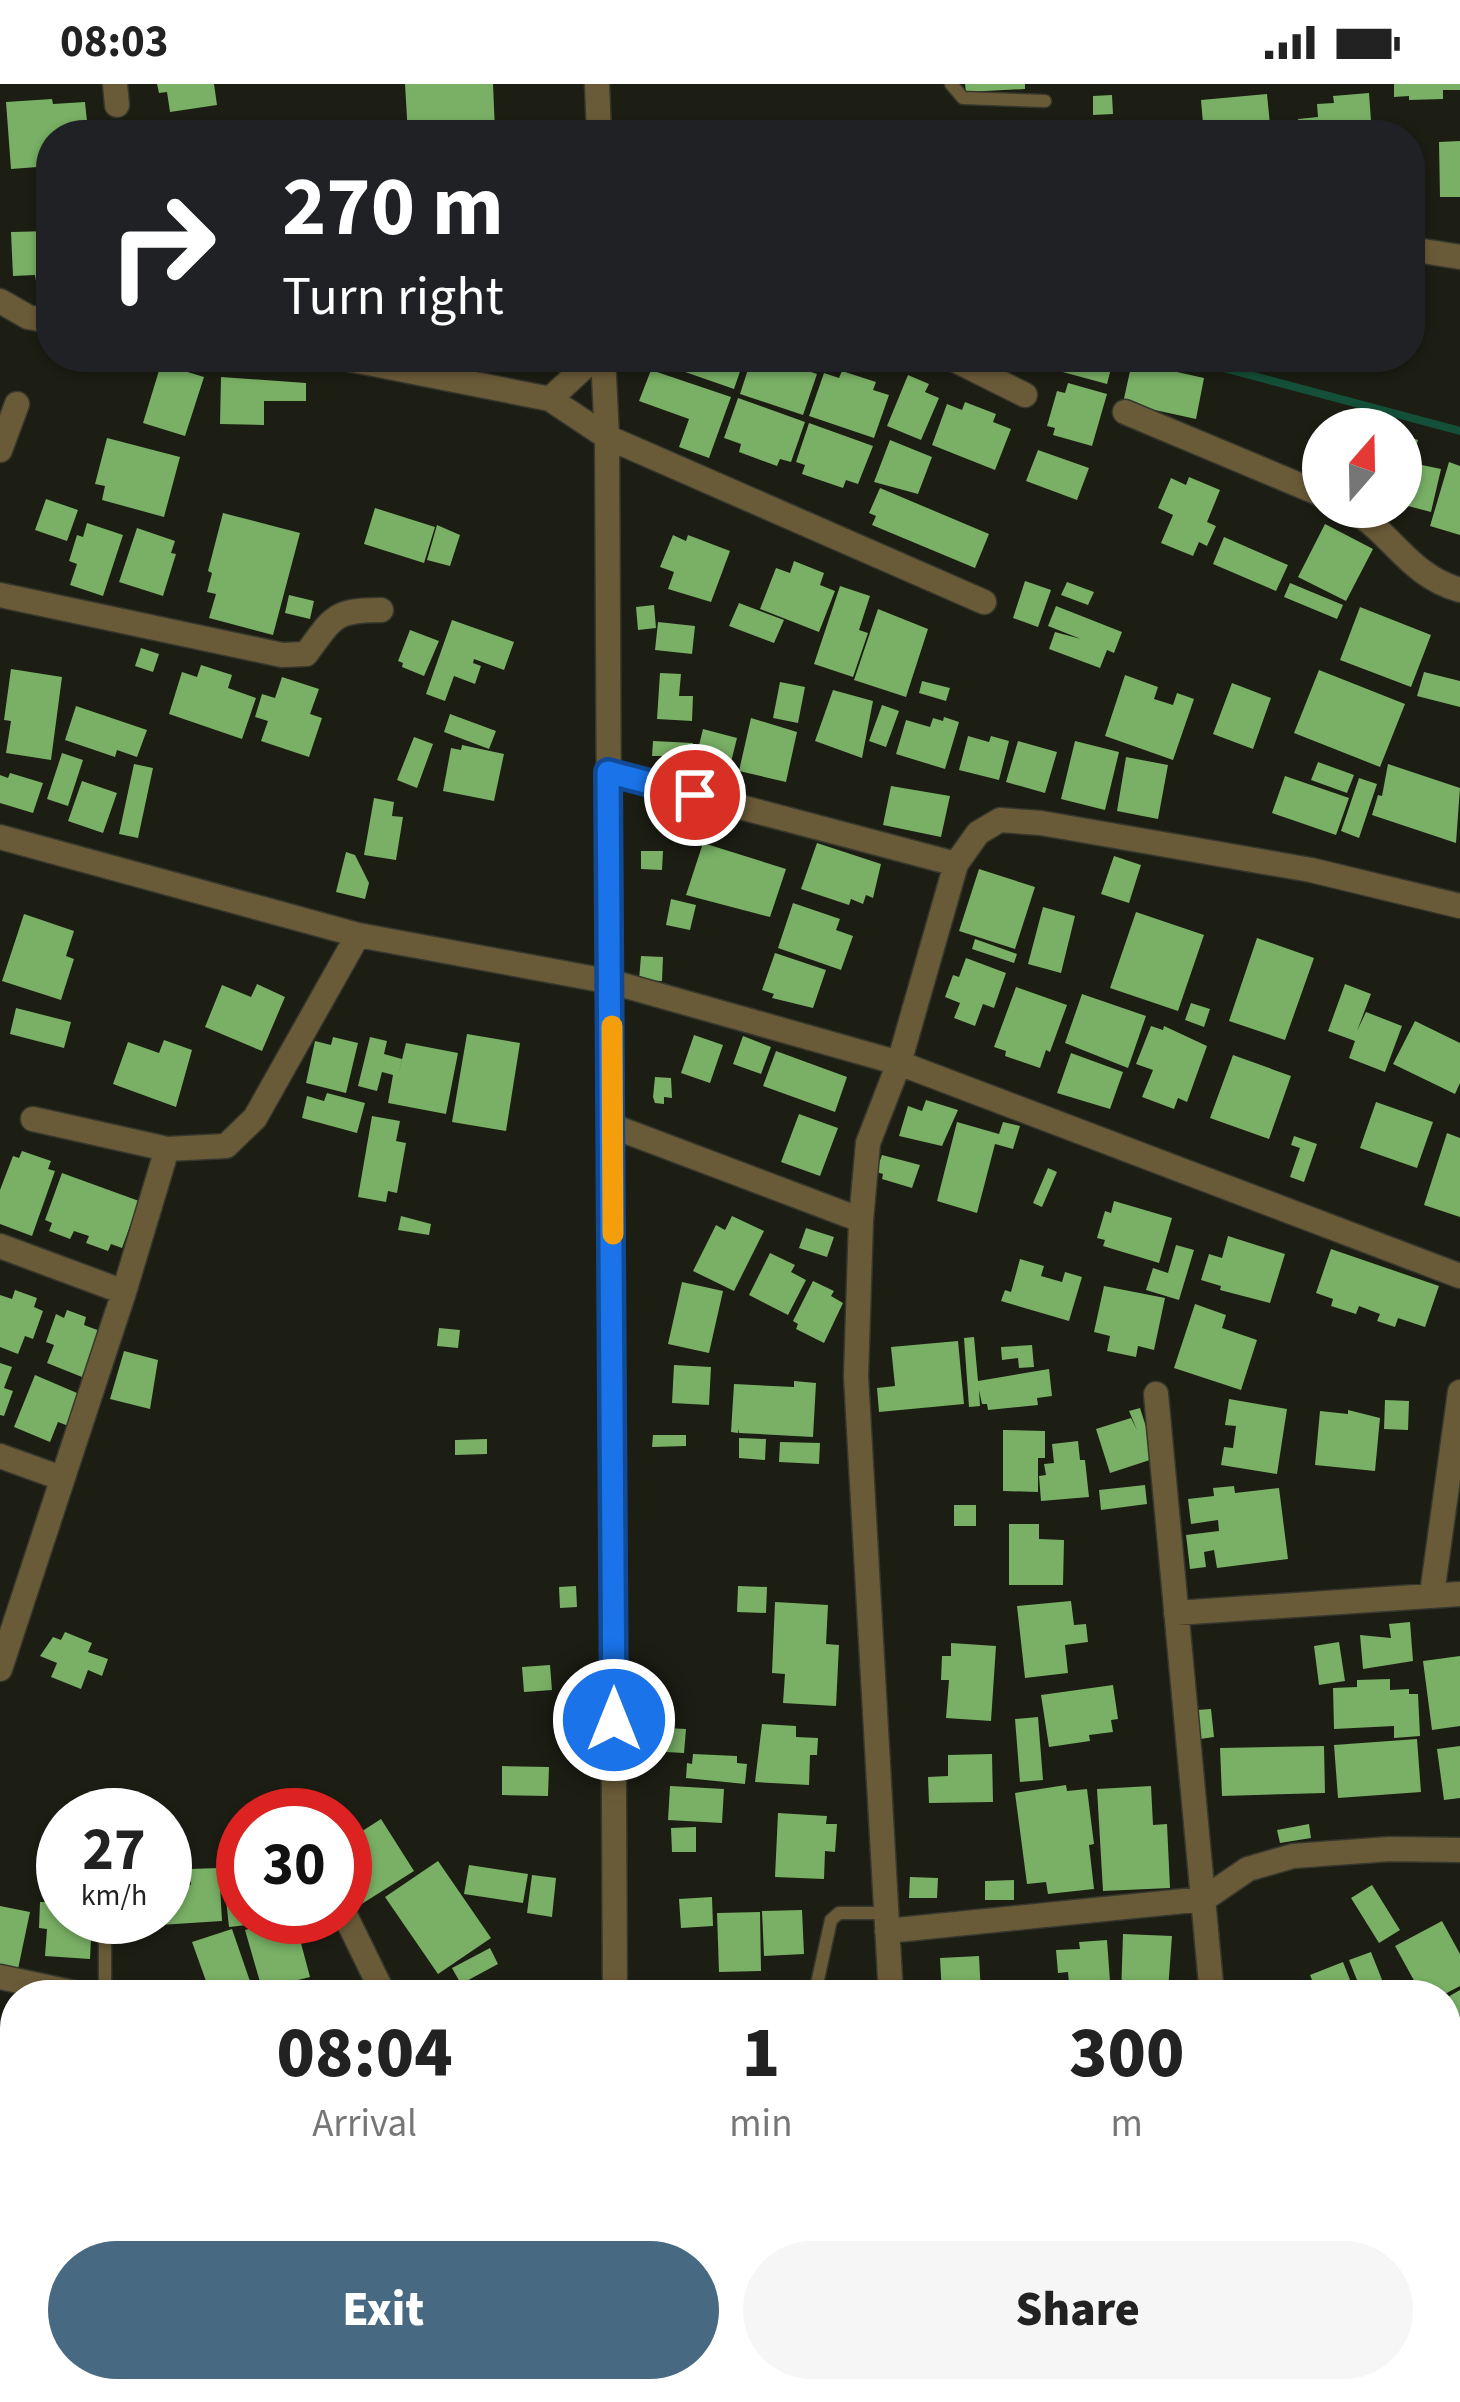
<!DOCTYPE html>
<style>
:root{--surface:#fff;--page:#f6f6f6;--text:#222;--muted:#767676;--accent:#476981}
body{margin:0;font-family:"Source Sans 3",sans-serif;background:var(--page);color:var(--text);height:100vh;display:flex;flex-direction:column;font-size:45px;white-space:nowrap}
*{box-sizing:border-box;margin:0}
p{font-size:39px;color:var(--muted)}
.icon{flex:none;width:66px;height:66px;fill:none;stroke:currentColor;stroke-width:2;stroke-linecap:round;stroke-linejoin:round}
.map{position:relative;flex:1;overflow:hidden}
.sheet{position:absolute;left:0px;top:1896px;width:1461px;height:423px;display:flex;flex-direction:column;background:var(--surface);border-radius:48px 48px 0 0;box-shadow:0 3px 9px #0004}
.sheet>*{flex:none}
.banner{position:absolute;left:36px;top:36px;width:1389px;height:252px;border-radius:48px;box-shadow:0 3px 9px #0004;background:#202124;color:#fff;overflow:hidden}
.needle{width:78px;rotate:20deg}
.buttons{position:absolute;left:1302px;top:324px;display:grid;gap:24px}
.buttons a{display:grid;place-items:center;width:120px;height:120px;border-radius:50%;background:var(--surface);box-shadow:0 3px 9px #0004;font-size:60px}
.speed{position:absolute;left:36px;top:1704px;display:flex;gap:24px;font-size:60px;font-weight:700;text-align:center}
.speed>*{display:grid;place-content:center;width:156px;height:156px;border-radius:50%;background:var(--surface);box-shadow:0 3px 9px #0004;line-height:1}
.speed small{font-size:30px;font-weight:400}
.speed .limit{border:18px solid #d22;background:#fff;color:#111}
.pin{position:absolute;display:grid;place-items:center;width:102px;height:102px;color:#fff;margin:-51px;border:6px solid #fff;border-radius:50%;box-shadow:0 3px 12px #0007}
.me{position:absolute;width:132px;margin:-66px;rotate:0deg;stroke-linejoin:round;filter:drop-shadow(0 0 9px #0008)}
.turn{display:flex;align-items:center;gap:42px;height:252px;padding:0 48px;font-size:54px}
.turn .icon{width:156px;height:156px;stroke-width:2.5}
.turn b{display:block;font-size:84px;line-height:102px}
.eta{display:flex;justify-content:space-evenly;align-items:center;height:204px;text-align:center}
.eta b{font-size:72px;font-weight:800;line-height:84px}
.action{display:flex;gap:24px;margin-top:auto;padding:24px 48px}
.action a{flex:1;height:138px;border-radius:72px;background:var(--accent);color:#fff;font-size:48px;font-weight:800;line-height:138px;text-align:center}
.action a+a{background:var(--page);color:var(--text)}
.status{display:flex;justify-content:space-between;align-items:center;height:84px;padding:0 60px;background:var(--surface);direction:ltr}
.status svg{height:33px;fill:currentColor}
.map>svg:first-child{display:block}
</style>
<div class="status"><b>08:03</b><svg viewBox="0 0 49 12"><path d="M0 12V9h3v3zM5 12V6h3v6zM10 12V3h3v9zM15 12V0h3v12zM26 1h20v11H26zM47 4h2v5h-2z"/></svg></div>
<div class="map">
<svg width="1460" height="2318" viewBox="0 0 1460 2318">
<rect width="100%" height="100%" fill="#1c1d13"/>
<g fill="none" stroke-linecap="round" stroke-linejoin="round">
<!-- stream -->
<path stroke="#145039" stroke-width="8" d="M1182 273 1460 347"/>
</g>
<!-- building -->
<path fill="#79b065" d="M157 0H214L217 21 170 28 167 8 159 9Z
M405 0H493L495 47 408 51Z
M965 0H1025V5L966 8Z
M1394 0H1460V6H1443V15L1409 16V12L1394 13Z
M1369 9 1372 51H1300L1298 35 1318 33 1317 20 1334 19 1333 12Z
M1267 10 1271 51H1204L1201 16Z
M1112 11 1113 30 1093 31V12Z
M52 15 53 20 85 18 88 47 51 51V82L11 85 6 18Z
M1460 57V113H1440L1439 58Z
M51 147V197H36L35 191 13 192 11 148Z
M672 273H745L734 305 668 282Z
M752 273H793L808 278 805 286 817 290 803 331 740 310Z
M1050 273H1114L1107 300 1048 284Z
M1132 278 1204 294 1196 335 1123 319Z
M161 280 204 293 185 352 143 339Z
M651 286 731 313 709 374 679 363 689 335 639 317Z
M842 287 876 298 873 306 889 311 874 354 809 332 824 289 839 294Z
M908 291 929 300 925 308 939 314 921 356 887 342Z
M221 293 306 299V317H264V341L220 340Z
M1068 299 1107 310 1092 362 1053 351 1055 344 1047 342 1057 307 1065 309Z
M738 314 805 338 791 378 780 375 777 382 739 368 741 360 724 354Z
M965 318 996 330 993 338 1011 345 995 386 932 361 947 320 962 326Z
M809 339 873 362 858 400 846 396 843 404 802 390 805 381 796 378Z
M1401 351 1418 356 1402 413H1401Z
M107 354 180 373 164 433 102 416 105 402 95 400Z
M890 356 932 373 918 410 874 398Z
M1038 366 1089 384 1077 416 1026 397Z
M1449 378 1460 382V451L1430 442Z
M1417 380 1441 385 1431 428 1408 422Z
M1189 393 1220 406 1207 438 1216 442 1207 462 1199 458 1193 472 1161 459 1173 431 1158 424 1171 394 1186 401Z
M880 404 989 450 975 484 872 441 876 432 869 429Z
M46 415 78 426 67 457 35 446Z
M375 424 435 443 424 479 364 460Z
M223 429 300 449 273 551 209 534 216 510 207 508 212 489 208 487Z
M87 439 123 451 103 512 70 501 77 480 69 477 77 451 83 453Z
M1325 440 1373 465 1346 517 1298 493Z
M437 441 460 451 450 482 427 476Z
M137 444 175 457 171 469 176 470 163 512 119 498Z
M673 451 686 457 688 451 730 467 711 518 668 505 674 488 660 483Z
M1224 453 1288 481 1276 507 1213 480Z
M794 477 824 489 820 501 835 507 819 548 760 525 776 484 790 489Z
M1025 497 1051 506 1038 543 1013 534Z
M1067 498 1094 508 1088 521 1061 511Z
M1290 499 1343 521 1337 535 1284 513Z
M840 502 870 512 859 546 868 549 853 593 814 580Z
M289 511 314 517 310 535 285 529Z
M739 519 784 536 774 559 729 542Z
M654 521 656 544 638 546 636 523Z
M1056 522 1122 548 1114 569 1107 566 1100 584 1049 565 1055 548 1081 555 1048 542Z
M1360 523 1431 551 1411 603 1340 576Z
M878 525 928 545 906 613 854 596Z
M452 536 514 558 504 586 474 575 473 579 481 582 475 600 454 592 445 617 426 610Z
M658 538 695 542 692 570 655 566Z
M410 546 439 557 424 592 402 583 403 579 398 577Z
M141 564 159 570 153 588 135 582Z
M201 581 232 591 228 604 256 614 242 655 169 630 182 588 197 593Z
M11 585 62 593 51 676 6 669 11 637 4 636Z
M1319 586 1405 620 1380 683 1294 649Z
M1424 588 1460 597V623L1417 612Z
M660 589 681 590 679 612H693L692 637 657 635Z
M1125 591 1158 603 1154 615 1173 621 1177 609 1194 615 1173 676 1105 652Z
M282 593 319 605 310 630 322 634 309 673 261 657 268 637 255 633 262 610 275 614Z
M922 597 950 604 946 617 919 609Z
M780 598 805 603 798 639 773 634Z
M1232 599 1271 614 1253 665 1213 650Z
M833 606 873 617 862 674 815 657Z
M882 621 899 627 886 663 869 657Z
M76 622 147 646 137 673 117 666 115 673 65 656Z
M450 630 496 647 489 665 444 648Z
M944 633 959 638 945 685 896 670 906 636 930 643 933 634 943 637Z
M751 634 797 648 786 698 739 687Z
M703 645 737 654 727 694 693 686Z
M968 652 989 658 991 652 1009 657 999 696 959 686Z
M414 653 433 660 417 704 397 696Z
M653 657 693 659 692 679 664 678V672H652Z
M1018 657 1057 668 1045 709 1006 698Z
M1075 657 1119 668 1105 726 1061 715Z
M462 661 504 670 494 717 443 707 451 664 461 666Z
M62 669 83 676 68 722 47 715Z
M1126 673 1168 681 1158 735 1117 727Z
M1318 678 1354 691 1347 709 1311 696Z
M134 680 153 684 138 754 119 750Z
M1388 680 1460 704 1456 759 1372 731 1378 711 1382 712Z
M10 689 43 699 33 729 0 719V691L8 694Z
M1285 692 1349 714 1336 751 1272 729Z
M1359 694 1377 700 1359 754 1341 747Z
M82 697 117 709 103 749 68 737Z
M891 702 950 712 941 753 883 741Z
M374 714 394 718 392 732 403 733 396 776 364 771Z
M703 759 786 785 770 833 686 811Z
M817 759 881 780 873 814 866 811 863 820 851 815 849 821 801 805Z
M641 767H663L662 786 641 785Z
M346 768 355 771 369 799 365 815 336 808Z
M1114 772 1141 781 1129 819 1101 810Z
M979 785 1035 803 1015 865 959 847Z
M671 815 696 821 690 846 666 841Z
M793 819 840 835 836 846 853 852 841 886 778 864Z
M1043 823 1075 832 1061 889 1028 880Z
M1136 828 1204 851 1178 927 1110 904Z
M24 830 74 847 66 872 74 875 61 916 2 897Z
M1257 854 1314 874 1285 956 1229 937Z
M975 855 1017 870 1014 879 972 865Z
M775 869 826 886 813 924 772 914 774 910 762 906Z
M641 872 663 873 662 897 639 896Z
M966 874 1006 889 994 924 983 920 975 942 954 934 960 919 945 913 953 891 959 893Z
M257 900 285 913 262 967 205 943 222 901 251 913Z
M1345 900 1371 910 1357 947 1366 928 1402 942 1385 988 1349 974 1355 957 1328 947Z
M1016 903 1067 921 1050 968 1046 966 1040 984 1005 972 1006 967 994 963Z
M1082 910 1146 932 1128 984 1065 959Z
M1191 919 1210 925 1204 943 1185 936Z
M16 924 71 938 64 964 10 950Z
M1415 937 1460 959V999L1455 1010 1393 980Z
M1151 942 1163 946 1164 942 1207 962 1187 1018 1178 1014 1174 1025 1142 1013 1153 986 1136 980Z
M467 950 520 959 506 1047 452 1038Z
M694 951 723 961 710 999 681 989Z
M743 952 771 963 761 990 733 980Z
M333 953 358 959 346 1009 306 999 315 957 331 961Z
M370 953 387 957 384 970 402 975 398 992 406 959 458 969 446 1030 388 1019 393 991 382 988 377 1007 358 1002Z
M164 956 192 966 176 1023 113 1000 128 958 159 969Z
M776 967 847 993 835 1028 763 1002Z
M1071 969 1123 988 1110 1025 1057 1009Z
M1233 971 1291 992 1269 1055 1210 1034Z
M655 993 671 994 672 1014 664 1013V1020L655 1019 653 1013Z
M327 1009 365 1019 357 1049 302 1034 307 1012 324 1017Z
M926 1016 958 1026 942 1062 899 1052 908 1022 922 1027Z
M1376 1018 1433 1038 1417 1084 1360 1064Z
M799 1030 838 1044 820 1092 781 1078Z
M372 1032 400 1037 396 1057 406 1059 397 1109 388 1107 386 1118 358 1113Z
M957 1038 999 1050 1003 1038 1020 1042 1013 1065 995 1060 977 1129 937 1117Z
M1447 1049 1460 1054V1133L1424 1121Z
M1294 1052 1317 1060 1304 1098 1290 1093 1300 1064 1291 1061Z
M22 1067 51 1077 48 1085 55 1087 32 1152 0 1140V1106L13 1072 19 1074Z
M882 1071 920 1081 912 1104 882 1095 883 1090 876 1088Z
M1048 1084 1057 1088 1042 1123 1033 1119Z
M62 1089 139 1117 122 1164 111 1160 108 1167 86 1159 89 1152 74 1147 70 1155 49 1147 52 1139 45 1136Z
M1114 1117 1172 1134 1159 1179 1103 1162 1105 1156 1097 1154 1105 1127 1111 1129Z
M401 1132 431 1140 429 1151 398 1146Z
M732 1132 764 1147 734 1207 693 1187 716 1141 725 1146Z
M806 1144 834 1153 827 1173 799 1164Z
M1228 1152 1285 1170 1270 1219 1220 1206 1221 1202 1201 1196 1209 1170 1222 1174Z
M1176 1161 1194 1166 1179 1216 1146 1206 1153 1184 1168 1189Z
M1331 1165 1439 1202 1425 1243 1398 1234 1395 1243 1377 1237 1380 1230 1359 1222 1356 1230 1331 1222 1333 1215 1316 1209Z
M770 1169 795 1181 791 1188 806 1196 788 1231 749 1211Z
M1020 1175 1044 1182 1041 1192 1062 1198 1065 1188 1082 1193 1069 1237 1001 1217 1005 1206 1011 1208Z
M813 1197 834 1207 831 1212 843 1219 824 1259 796 1245 798 1240 793 1237Z
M682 1198 723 1207 709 1269 668 1260Z
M1104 1202 1165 1214 1154 1266 1138 1262 1136 1273 1107 1267 1110 1252 1094 1248Z
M15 1206 37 1214 34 1223 43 1227 33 1255 25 1252 18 1270 0 1263V1211L12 1215Z
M1195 1220 1226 1231 1222 1244 1257 1256 1241 1306 1174 1284Z
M67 1226 86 1233 84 1241 100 1247 82 1293 47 1279 54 1261 46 1258 56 1230 64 1234Z
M439 1244 460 1246 458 1264 437 1262Z
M974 1253 978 1297 1049 1285 1052 1312 1037 1314 1038 1321 988 1326 987 1320H982L979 1306 980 1322 969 1323 964 1254Z
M958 1257 964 1320 879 1328 877 1304 895 1302 891 1263Z
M1032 1261 1034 1283 1019 1284 1018 1274 1002 1276 1001 1263Z
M124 1267 158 1276 150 1325 110 1315Z
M0 1279 12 1283 4 1304 13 1307 4 1332 0 1331Z
M674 1281 711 1283 709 1321 672 1319Z
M35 1291 84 1312 71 1343 58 1338 50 1358 14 1343Z
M794 1297 816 1299 813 1353 739 1349 738 1345V1349L731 1348 734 1300 794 1303Z
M1229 1315 1287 1325 1277 1390 1221 1381 1224 1363 1233 1364 1236 1342 1225 1341Z
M1385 1316 1409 1317 1408 1346 1384 1345Z
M1140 1324 1156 1374 1110 1389 1096 1345 1131 1334 1137 1346 1129 1327Z
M1348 1326 1380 1334 1375 1387 1315 1381 1320 1327 1348 1330Z
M1003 1346 1045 1347V1374H1038V1408L1003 1407Z
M653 1351H686V1362L652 1363Z
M739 1354 766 1355 765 1376 739 1374Z
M487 1355V1370L455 1371V1356Z
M1078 1357 1080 1376H1085L1089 1413 1041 1417 1039 1392 1046 1391 1044 1380 1054 1379 1052 1360Z
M780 1358 820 1359 819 1380 779 1378Z
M1145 1401 1147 1420 1101 1426 1099 1406Z
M1234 1402 1235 1409 1279 1404 1288 1475 1217 1484 1214 1466 1204 1468 1206 1483 1190 1485 1186 1451 1219 1447 1218 1436 1191 1440 1188 1415 1214 1412 1213 1404Z
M954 1421H976V1442H954Z
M1009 1440H1039V1455L1064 1456 1063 1501H1009Z
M576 1502 577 1523 560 1524 559 1503Z
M738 1502 767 1503 766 1529 737 1528Z
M1071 1517 1074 1541 1086 1540 1088 1558 1065 1561 1068 1589 1025 1594 1017 1522Z
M775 1518 828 1521 826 1560 839 1561 836 1622 783 1619 785 1590 772 1589Z
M1410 1538 1413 1577 1363 1585 1360 1551 1391 1554 1389 1540Z
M65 1548 92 1559 88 1568 108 1575 102 1592 88 1586 81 1605 51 1593 57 1579 40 1572 53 1553 61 1556Z
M1339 1558 1345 1597 1319 1601 1314 1562Z
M951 1559 996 1562 991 1637 946 1634 949 1596H941L942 1572H951Z
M1460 1572V1642L1432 1646 1423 1577Z
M550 1581 552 1606 524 1608 522 1583Z
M1390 1595V1606L1409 1605V1610H1418L1420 1652 1394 1654V1642L1334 1645 1333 1604 1357 1603V1596Z
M1113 1601 1118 1635 1111 1636 1113 1648 1089 1651 1090 1657 1049 1663 1041 1611Z
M1211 1625 1214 1653 1200 1655 1197 1626Z
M1038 1633 1043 1696 1020 1698 1015 1635Z
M762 1640 796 1642V1653L818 1654 817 1671H810L809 1701 755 1698Z
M667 1644 686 1645 684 1669 666 1668Z
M1417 1655 1421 1708 1338 1714 1334 1661Z
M1324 1662 1325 1709 1222 1712 1220 1664Z
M1460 1662V1714L1444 1716 1437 1665Z
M693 1670 737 1672V1679L747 1680 745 1700 686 1694 687 1679 692 1680Z
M992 1670 993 1718 929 1719 928 1693 948 1692V1671Z
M502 1682 549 1683 548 1712 502 1711Z
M1066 1701 1067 1707 1087 1705 1094 1760 1089 1761 1094 1805 1048 1810 1046 1798 1027 1800 1015 1709Z
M670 1702 724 1705 722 1739 668 1736Z
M1151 1702 1153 1741 1167 1740 1170 1804 1103 1807 1097 1705Z
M778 1729 827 1732 826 1740H837L835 1768 825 1767 824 1795 775 1793Z
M381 1735 414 1787 360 1821 345 1797V1758Z
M1309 1740 1311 1754 1280 1759 1277 1746Z
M696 1743V1768H672L671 1744Z
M243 1776V1833H265L266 1839 229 1843 222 1778Z
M438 1777 491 1854 438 1890 385 1813Z
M469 1781 528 1790 523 1819 464 1810Z
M219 1784 222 1837 144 1842V1833H165V1803L191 1801 190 1785Z
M532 1791 556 1794 552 1833 527 1829Z
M910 1793 938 1794 937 1814H909Z
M1014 1796V1816H985V1797Z
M1372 1801 1400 1846 1379 1859 1351 1814Z
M49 1813 63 1814V1833H92L90 1875 45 1872 47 1845 39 1844 40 1818H48Z
M712 1813 713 1842 681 1844 679 1815Z
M0 1822 30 1828 18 1885 0 1881Z
M802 1826 804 1870 764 1872 762 1827Z
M760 1828 761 1887 719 1888 717 1829Z
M294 1833 310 1893 262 1905 245 1846Z
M1442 1837 1460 1870V1902L1443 1911H1422L1395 1862Z
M232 1845 253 1906 238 1911H211L192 1858Z
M1123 1850 1172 1852 1168 1906H1176V1911H1121Z
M1107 1856 1111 1911H1070L1068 1888 1058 1889 1056 1866 1080 1865 1079 1858Z
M490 1864 498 1880 461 1900 452 1884Z
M1371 1868 1388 1911H1363L1349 1876Z
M979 1872 981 1911H942L940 1874Z
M1343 1878 1356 1911H1318L1310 1891Z
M1460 1906V1955L1446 1962V1914Z
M0 2025 9 2026 7 2083H0Z
M0 2264 15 2269V2304H21L17 2318 0 2315Z
M36 2304H93L91 2318H34Z
M119 2304H179L176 2318H116Z
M959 2304H997L998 2308 989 2311 992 2318H964Z
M1151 2304 1153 2313 1162 2312 1163 2318H1121L1119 2306Z
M1176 2304H1217L1221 2318H1179Z"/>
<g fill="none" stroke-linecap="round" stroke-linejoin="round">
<defs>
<path id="service" d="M951 0 963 14 1045 17
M815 1909 831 1836 839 1829H886
M105 1911V1833
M0 1996 15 1997"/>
<path id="minor" d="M115 0 117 21
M597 0 599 51
M1410 165 1460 173
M0 217 28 233 51 237
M338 273 550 315 607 353 984 518
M603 273 607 353 615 1911
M949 273 1025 311
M550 315 595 273
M1125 328 1323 411
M0 366 17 320
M1347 423C1392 447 1407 491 1460 506
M0 511 282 571 306 570C333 534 333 526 381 526
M608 688 956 780
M0 753 358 851 612 898 899 979 1460 1192
M33 1035 167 1065 226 1062 255 1034 358 851
M612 1042 861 1136
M0 1162 124 1208
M1156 1310 1212 1911
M0 1372 61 1394
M1432 1510 1460 1308
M1176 1529 1460 1510
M0 1585 124 1208 167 1065
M345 1831 384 1911
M887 1847 1204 1815 1248 1785 1293 1772 1390 1765 1460 1766
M0 1893 84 1911
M891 1911 856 1292 861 1136 868 1059 899 979 956 780 978 749 1000 736 1041 739 1311 786 1460 822
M1446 2191 1460 2189
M0 2234 15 2235
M198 2304 203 2318
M621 2304 622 2318
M927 2304 935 2318
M1249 2304 1251 2318
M816 2318 888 2304
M1041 2318 1086 2304"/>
</defs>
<!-- service casing -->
<use href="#service" stroke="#36372d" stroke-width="15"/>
<!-- minor casing -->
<use href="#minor" stroke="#36372d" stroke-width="27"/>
<!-- service -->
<use href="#service" stroke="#6a5b38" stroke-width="12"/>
<!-- minor -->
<use href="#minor" stroke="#6a5b38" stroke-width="24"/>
</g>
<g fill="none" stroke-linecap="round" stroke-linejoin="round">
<defs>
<path id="route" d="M614 1636 608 688 695 711"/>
</defs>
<!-- route casing -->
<use href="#route" stroke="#114b97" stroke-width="30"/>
<!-- route -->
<use href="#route" stroke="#1a73e8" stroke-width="21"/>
<!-- slow -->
<path stroke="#f59e0b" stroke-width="21" d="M612 942 613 1150"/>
</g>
</svg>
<div class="buttons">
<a><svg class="needle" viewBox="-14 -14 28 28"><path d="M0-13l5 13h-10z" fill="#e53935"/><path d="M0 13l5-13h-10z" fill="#767676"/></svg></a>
</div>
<div class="speed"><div>27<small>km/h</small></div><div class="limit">30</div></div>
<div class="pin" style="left:695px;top:711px;background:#d93025"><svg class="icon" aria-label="arrive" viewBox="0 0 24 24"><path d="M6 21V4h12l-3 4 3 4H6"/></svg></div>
<svg class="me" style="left:614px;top:1636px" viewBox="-20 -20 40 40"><circle r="17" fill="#1a73e8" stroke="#fff" stroke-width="3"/><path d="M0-11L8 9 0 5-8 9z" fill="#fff"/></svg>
<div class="banner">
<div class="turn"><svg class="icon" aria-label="right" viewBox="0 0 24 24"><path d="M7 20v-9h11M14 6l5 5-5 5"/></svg><div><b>270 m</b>Turn right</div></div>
</div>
<section class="sheet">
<div class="eta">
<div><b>08:04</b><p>Arrival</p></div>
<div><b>1</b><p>min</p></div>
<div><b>300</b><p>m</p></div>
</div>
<div class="action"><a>Exit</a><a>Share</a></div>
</section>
</div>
